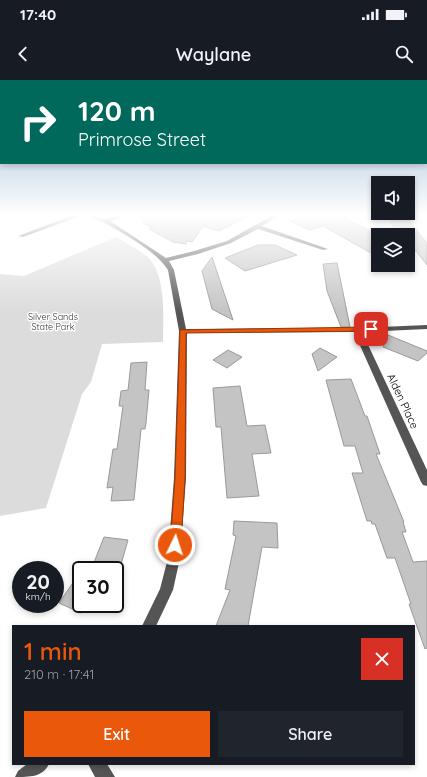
<!DOCTYPE html>
<meta charset="utf-8">
<style>
:root{--surface:#171b24;--page:#20242c;--text:#f1f3f6;--muted:#9ea1a6;--accent:#ea580c}
body{margin:0;font-family:Quicksand,sans-serif;background:var(--page);color:var(--text);height:100vh;display:flex;flex-direction:column;font-size:15px;white-space:nowrap}
*{box-sizing:border-box;margin:0}
p{font-size:13px;color:var(--muted)}
.icon{flex:none;width:22px;height:22px;fill:none;stroke:currentColor;stroke-width:2;stroke-linecap:round;stroke-linejoin:round}
.map{position:relative;flex:1;overflow:hidden}
.side{position:absolute;left:12px;top:545px;width:403px;height:140px;display:flex;flex-direction:column;background:var(--surface);border-radius:0px;box-shadow:0 2px 6px #0003}
.side>*{flex:none}
.banner{position:absolute;left:0px;top:0px;width:427px;height:84px;box-shadow:0 2px 6px #0003;background:#00695c;color:#fff;overflow:hidden}
.controls{position:absolute;left:371px;top:96px;display:grid;gap:8px}
.controls a{display:grid;place-items:center;width:44px;height:44px;border-radius:0px;background:var(--surface);box-shadow:0 2px 6px #0003;font-size:20px}
.speed{position:absolute;left:12px;top:481px;display:flex;gap:8px;font-size:20px;font-weight:700;text-align:center}
.speed>*{display:grid;place-content:center;width:52px;height:52px;border-radius:50%;background:var(--surface);box-shadow:0 2px 6px #0003;line-height:1}
.speed small{font-size:10px;font-weight:400}
.speed .limit{border:2px solid #111;border-radius:6px;background:#fff;color:#111}
.pin{position:absolute;display:grid;place-items:center;width:34px;height:34px;color:#fff;margin:-17px;border-radius:8px;box-shadow:0 2px 6px #0006}
.me{position:absolute;width:44px;margin:-22px;rotate:4deg;stroke-linejoin:round;filter:drop-shadow(0 0 3px #0008)}
.turn{display:flex;align-items:center;gap:14px;height:84px;padding:0 12px;font-size:18px}
.turn .icon{width:52px;height:52px;stroke-width:2.5}
.turn b{display:block;font-size:28px;line-height:34px}
.round{display:grid;place-items:center;flex:none;width:42px;height:42px;border-radius:0px;background:var(--page)}
.headline{display:flex;align-items:center;justify-content:space-between;height:68px;padding:0 12px}
h1{font-size:24px;font-weight:600;line-height:30px;color:var(--accent)}
.action{display:flex;gap:8px;margin-top:auto;padding:8px 12px}
.action a{flex:1;height:46px;border-radius:0px;background:var(--accent);color:#fff;font-size:16px;font-weight:600;line-height:46px;text-align:center}
.action a+a{background:var(--page);color:var(--text)}
.status{display:flex;justify-content:space-between;align-items:center;height:28px;padding:0 20px;background:var(--surface);direction:ltr}
.status svg{height:11px;fill:currentColor}
header{display:flex;justify-content:space-between;align-items:center;height:52px;padding:0 12px;background:var(--surface);font-size:18px;font-weight:600}
.map>svg:first-child{display:block}
</style>
<div class="status"><b>17:40</b><svg viewBox="0 0 49 12"><path d="M0 12V9h3v3zM5 12V6h3v6zM10 12V3h3v9zM15 12V0h3v12zM26 1h20v11H26zM47 4h2v5h-2z"/></svg></div>
<header><svg class="icon" aria-label="back" viewBox="0 0 24 24"><path d="M15 5l-7 7 7 7"/></svg>Waylane<svg class="icon" aria-label="search" viewBox="0 0 24 24"><circle cx="10" cy="10" r="6"/><path d="M15 15l6 6"/></svg></header>
<div class="map">
<svg width="427" height="697" viewBox="0 0 427 697">
<rect width="100%" height="100%" fill="#fff"/>
<!-- green -->
<path fill="#dcdcdc" d="M116 157C127 164 144 171 152 182 166 202 163 239 163 262L102 264 91 302 82 314 46 428 0 436V194L24 196Z"/>
<!-- building -->
<path fill="#c4c4c4" stroke="#999" d="M134 135H251L219 151 203 146 192 162 187 161 186 164 173 162 149 149 153 148 143 143 146 142Z
M312 135H346L347 138 345 139 378 154V177L323 146 309 150 290 141Z
M388 135H404L427 163V185L408 161V155L399 154 388 139H390Z
M258 165H275L297 175 245 191 225 178Z
M212 177 233 240 212 229 202 191Z
M337 183 350 247H341L327 211 323 184Z
M388 255 427 271V273L418 281 383 267Z
M320 268 337 277 318 291 312 274Z
M228 270 242 277 227 288 213 280Z
M147 282 145 310H149L146 343 145 349H141L134 420 111 421 113 407 107 408 113 369H117L123 326H119L121 311 128 310 131 283Z
M351 299 365 336H367L380 374H376L404 442H403L406 452H402L413 482 427 481V568L425 569 409 524H411L395 478H387L375 444H372L371 441H367L352 393H363L355 366H344L326 300Z
M240 306 247 346 265 345 271 373 252 374 259 416 227 418 221 347H216L213 308Z
M234 441 277 443 278 468 262 467 248 546H216L230 510 225 509 236 456 233 455Z
M104 457 128 460 120 488 93 485Z
M81 491V533L59 523Z"/>
<g fill="none" stroke-linecap="round" stroke-linejoin="round">
<!-- minor -->
<path fill="#555" fill-rule="evenodd" d="M74 135H83L23 157 18 156Z
M87 135C94 135 98 138 104 139 108 139 121 135 128 135L110 141 166 178 194 171 227 161 273 135H281L262 146 328 169 323 170 258 149 231 163 198 174 169 181 174 190 186 249 357 248 427 245V249L362 252 427 390V406L423 405 421 402 354 252 187 253 186 398 180 478 173 510 156 546H142L160 509 168 478 174 398 179 251 168 190C156 171 124 154 105 143 99 140 92 139 87 135Z
M27 684H49C43 697 30 697 15 697L18 691Z
M88 684H107L115 697H95Z"/>
</g>
<!-- sky -->
<linearGradient id="sky" x2="0" y2="1"><stop stop-color="#8cadcc"/><stop offset="0.58" stop-color="#fff"/><stop offset="1" stop-color="#fff" stop-opacity="0"/></linearGradient>
<rect width="427" height="233" fill="url(#sky)"/>
<!-- route -->
<path fill="#ea580c" stroke="#983908" d="M371 247H374V251L186 253 185 398 181 465 179 468 175 470 171 468 170 465 175 398 180 250Z"/>
<g text-anchor="middle" stroke-width="3" stroke-linejoin="round" paint-order="stroke">
<!-- far-park labels -->
<g font-size="9" fill="#333" stroke="#fff">
<text x="53" y="240">Silver Sands<tspan x="53" dy="10">State Park</tspan></text>
</g>
<!-- street labels -->
<g font-size="11" fill="#000" stroke="#fff">
<text transform="translate(403 321) rotate(65)" y="4">Alden Place</text>
</g>
</g>
</svg>
<div class="controls">
<a><svg class="icon" aria-label="sound" viewBox="0 0 24 24"><path d="M4 9h4l5-4v14l-5-4H4zM17 9q2 3 0 6"/></svg></a>
<a><svg class="icon" aria-label="layers" viewBox="0 0 24 24"><path d="M12 4l9 5-9 5-9-5zM3 14l9 5 9-5"/></svg></a>
</div>
<div class="speed"><div>20<small>km/h</small></div><div class="limit">30</div></div>
<div class="pin" style="left:371px;top:249px;background:#d93025"><svg class="icon" aria-label="arrive" viewBox="0 0 24 24"><path d="M6 21V4h12l-3 4 3 4H6"/></svg></div>
<svg class="me" style="left:175px;top:465px" viewBox="-20 -20 40 40"><circle r="17" fill="#ea580c" stroke="#fff" stroke-width="3"/><path d="M0-11L8 9 0 5-8 9z" fill="#fff"/></svg>
<div class="banner">
<div class="turn"><svg class="icon" aria-label="right" viewBox="0 0 24 24"><path d="M7 20v-9h11M14 6l5 5-5 5"/></svg><div><b>120 m</b>Primrose Street</div></div>
</div>
<section class="side">
<div class="headline"><div><h1>1 min</h1><p>210 m · 17:41</p></div><a class="round" style="background:#d93025;color:#fff"><svg class="icon" aria-label="close" viewBox="0 0 24 24"><path d="M6 6l12 12M18 6L6 18"/></svg></a></div>
<div class="action"><a>Exit</a><a>Share</a></div>
</section>
</div>
